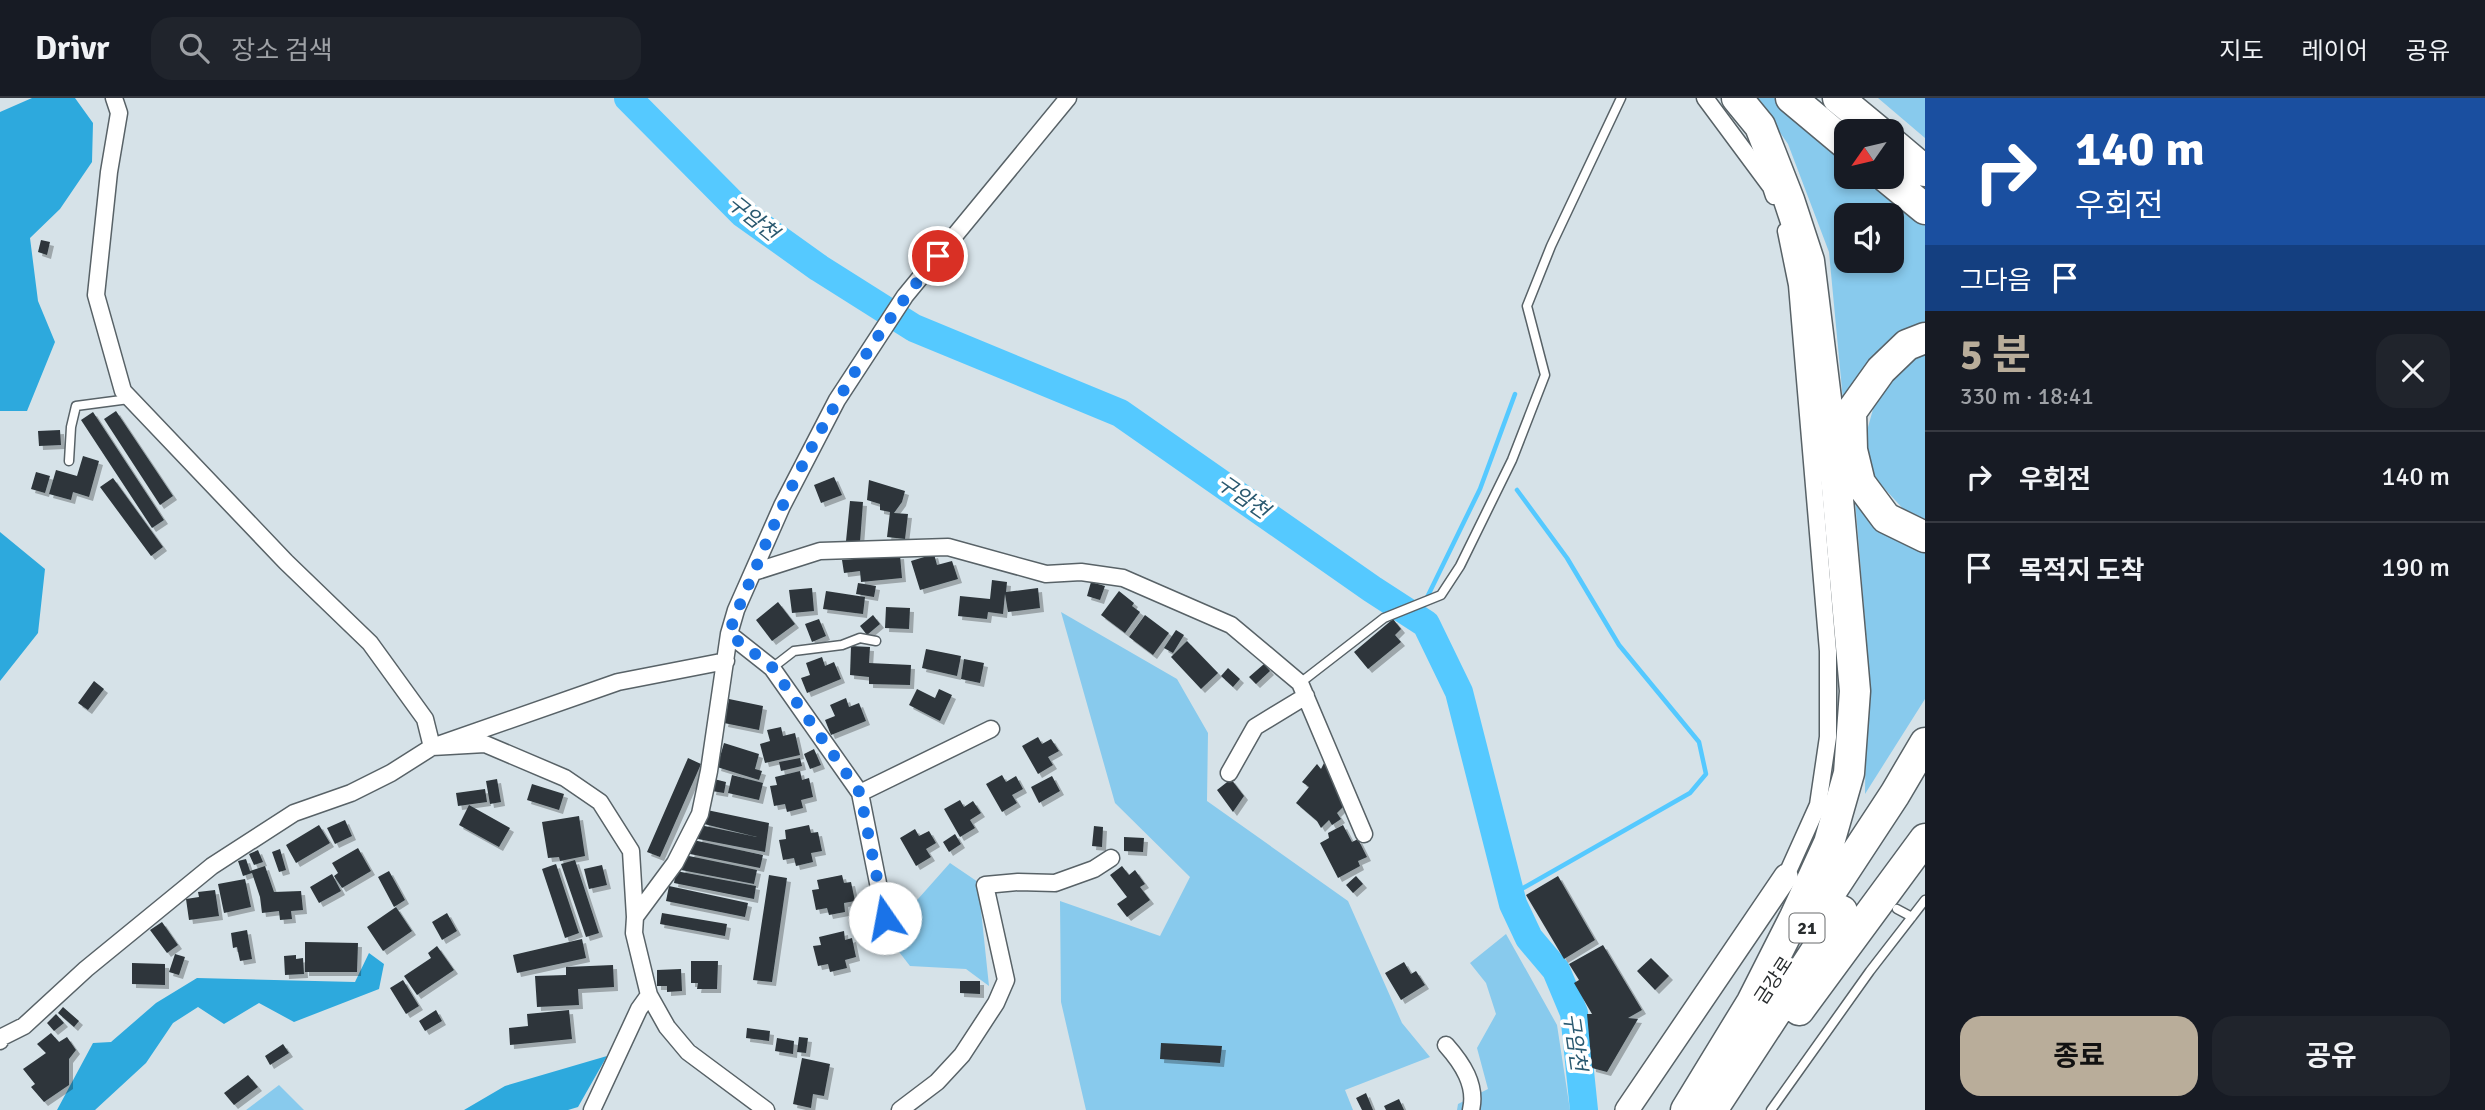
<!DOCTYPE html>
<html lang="ko">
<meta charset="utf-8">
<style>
:root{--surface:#171b24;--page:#20242c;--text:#f1f3f6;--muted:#9ea1a6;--line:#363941;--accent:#b9ad9a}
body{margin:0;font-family:Signika,"Noto Sans KR",sans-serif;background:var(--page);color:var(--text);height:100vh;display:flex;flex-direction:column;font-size:26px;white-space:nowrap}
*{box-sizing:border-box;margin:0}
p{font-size:23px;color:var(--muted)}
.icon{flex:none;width:38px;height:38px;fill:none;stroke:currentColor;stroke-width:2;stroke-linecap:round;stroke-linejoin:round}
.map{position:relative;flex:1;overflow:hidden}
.details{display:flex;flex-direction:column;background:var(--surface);width:560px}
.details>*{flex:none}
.hud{background:#1a4fa0;color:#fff;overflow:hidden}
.needle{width:46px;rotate:236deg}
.buttons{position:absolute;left:1834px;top:21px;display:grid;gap:14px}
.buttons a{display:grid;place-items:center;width:70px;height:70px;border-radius:14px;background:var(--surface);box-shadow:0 4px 10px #0003;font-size:35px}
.pin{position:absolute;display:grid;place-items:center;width:60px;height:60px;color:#fff;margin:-30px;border:4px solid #fff;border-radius:50%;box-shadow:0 2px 7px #0007}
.me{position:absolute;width:77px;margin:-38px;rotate:348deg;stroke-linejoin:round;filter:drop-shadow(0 0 5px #0008)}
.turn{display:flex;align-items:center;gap:24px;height:147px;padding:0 35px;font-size:32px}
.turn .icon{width:91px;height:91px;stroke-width:2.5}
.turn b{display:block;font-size:49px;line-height:60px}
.then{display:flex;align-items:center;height:66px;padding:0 35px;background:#0003;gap:14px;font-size:26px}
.round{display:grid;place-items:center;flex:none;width:74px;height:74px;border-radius:21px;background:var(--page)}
.headline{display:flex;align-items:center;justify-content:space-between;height:119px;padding:0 35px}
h1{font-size:42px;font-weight:700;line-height:52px;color:var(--accent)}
.primary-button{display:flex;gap:14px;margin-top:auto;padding:14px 35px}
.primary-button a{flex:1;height:80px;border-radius:21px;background:var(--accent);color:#111;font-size:28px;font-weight:700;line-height:80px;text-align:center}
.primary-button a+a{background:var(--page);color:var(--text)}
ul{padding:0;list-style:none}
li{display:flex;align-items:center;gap:21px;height:91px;padding:0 35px;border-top:2px solid var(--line)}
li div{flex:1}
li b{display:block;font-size:26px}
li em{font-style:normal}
header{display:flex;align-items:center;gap:42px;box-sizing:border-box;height:98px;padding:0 35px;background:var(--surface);border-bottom:2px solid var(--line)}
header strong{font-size:33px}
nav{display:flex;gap:38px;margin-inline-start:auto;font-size:24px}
.search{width:490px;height:63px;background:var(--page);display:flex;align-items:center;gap:18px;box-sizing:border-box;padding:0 24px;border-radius:21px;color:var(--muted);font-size:26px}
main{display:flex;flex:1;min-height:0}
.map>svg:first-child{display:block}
</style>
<header>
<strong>Drivr</strong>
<div class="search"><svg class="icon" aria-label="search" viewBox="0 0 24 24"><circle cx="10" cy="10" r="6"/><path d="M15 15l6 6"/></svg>장소 검색</div>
<nav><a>지도</a><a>레이어</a><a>공유</a></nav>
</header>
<main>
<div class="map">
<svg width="1925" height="1012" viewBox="0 0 1925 1012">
<defs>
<filter id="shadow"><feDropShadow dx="4" dy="4" stdDeviation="0" flood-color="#0004"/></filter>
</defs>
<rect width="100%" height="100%" fill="#d6e2e8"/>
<!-- green -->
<path fill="#88caed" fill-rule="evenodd" d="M1756 0H1774L1846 59V79H1870L1925 125V227L1843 302 1829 154 1788 46ZM1846 117H1892V163H1846Z
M1878 0H1925V40Z
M1925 253V424L1907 415 1871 376 1865 340 1875 304 1914 258Z
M1855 402 1925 447V601L1865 696 1867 548Z
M1061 514 1177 581 1208 635 1207 703 1348 803 1402 925 1430 959 1345 992 1353 1012H1086L1061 904 1060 803 1160 838 1190 779 1115 705Z
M950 765 978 784 989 888 966 871 910 868 886 837Z
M1506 836 1557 927 1570 1012H1457L1458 1006 1488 991 1477 950 1496 916 1486 885 1470 865Z
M279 987 304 1012H246Z"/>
<!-- forest -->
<path fill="#2da9dd" d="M32 0H75L93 25 92 64 60 111 30 140 38 203 55 244 27 313H0V14Z
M0 434 45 471 38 535 0 583Z
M369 855 384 866 379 891 294 924 259 905 224 926 198 909 173 925 146 965 95 1012H57L93 945 111 944 156 905 197 880 355 884Z
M607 958 578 1009 568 1012H464L505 988Z"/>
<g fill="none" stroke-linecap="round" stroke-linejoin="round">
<!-- stream -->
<path stroke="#55c9ff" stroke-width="4.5" d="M1417 520 1480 391 1515 296
M1511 797 1690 695 1706 676 1699 644 1619 547 1567 460 1517 392"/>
<!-- river -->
<path stroke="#55c9ff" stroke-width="28" d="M628 0 742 115 819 170 914 230 1120 315 1372 491 1426 526 1459 594 1513 806 1529 840 1556 872 1574 915 1584 1012"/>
</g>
<!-- building -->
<path fill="#2d363b" filter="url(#shadow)" d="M41 142 50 144 47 157 38 154Z
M116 313 173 398 160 407 104 321Z
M93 314 164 422 152 430 81 322Z
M60 332 61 347 39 348 38 333Z
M83 358 99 363 89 399 73 394 71 402 49 396 56 372 77 378Z
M36 374 50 378 45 395 31 391Z
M834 379 842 397 821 405 814 387Z
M113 380 163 449 151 458 100 389Z
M869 382 905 393 902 404 894 415 908 416 905 441 887 439 890 414 880 412V406L867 402Z
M850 403 863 404 860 444 846 443Z
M934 456 937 467 952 463 958 481 920 492 911 463Z
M900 457 902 480 861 484 860 473 844 475 842 462Z
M992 482 1007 484 1006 494 1038 490 1040 510 1008 514 1005 496 1003 516 988 514 987 521 958 518 960 498 990 501Z
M1091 484 1105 488 1100 502 1087 498Z
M858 485 876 488 874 499 856 496Z
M812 490 814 513 792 515 789 492Z
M826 493 865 499 863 516 823 511Z
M1119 493 1134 505 1132 508 1140 514 1125 535 1101 517Z
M778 504 795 526 772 543 756 522Z
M886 509 910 510 909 531 885 530Z
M873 517 880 526 867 537 860 528Z
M1145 517 1169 535 1153 557 1129 539Z
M819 521 826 538 812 544 805 526Z
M1393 521 1401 531 1395 537 1401 544 1368 571 1354 554Z
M1176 532 1184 537 1173 555 1164 550Z
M1187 543 1218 575 1201 591 1171 559Z
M851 548 870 549 869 565 911 567 910 587 869 586V579L850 577Z
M926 551 961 558 957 578 922 570Z
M822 559 825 568 834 564 841 581 807 595 801 580 810 577 806 565Z
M964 561 984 565 980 585 961 581Z
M1264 566 1270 573 1256 586 1249 579Z
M1228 570 1240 581 1233 589 1221 578Z
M94 583 104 591 88 612 78 605Z
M917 591 935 600 939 591 952 597 940 623 909 607Z
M846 600 849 609 859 605 866 623 831 637 825 622 835 618 830 607Z
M729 601 763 608 759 632 724 625Z
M781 629 783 638 795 635 800 657 765 665 760 646 770 643 767 632Z
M1038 639 1042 646 1051 641 1059 653 1048 659 1053 667 1038 676 1022 648Z
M724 645 759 656 755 671 762 673 759 682 717 669Z
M814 651 821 667 810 671 804 656Z
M688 660 701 666 660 759 647 754Z
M800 660 802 668 781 673 779 664Z
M1325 663 1345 707 1337 715 1341 721 1332 727 1329 722 1321 730 1317 723 1296 705 1309 689 1302 684 1317 666 1321 671Z
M800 673 802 682 809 680 813 699 801 702 803 710 787 714 785 706 774 708 770 688 777 687 775 679Z
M732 677 763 685 759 702 728 695Z
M1002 677 1006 684 1016 678 1023 691 1012 697 1017 705 1002 714 986 686Z
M1052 678 1060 693 1039 705 1031 689Z
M497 681 501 704 490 706 486 683Z
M714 681 726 684 724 695 712 693Z
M1231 681 1244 698 1233 714 1217 692Z
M532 686 564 696 559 712 527 702Z
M485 691 487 704 458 708 456 695Z
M960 702 964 709 973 703 981 715 970 722 975 730 960 739 944 711Z
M469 707 510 730 499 749 459 727Z
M707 712 769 725 765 754 698 741 700 727 757 739 704 726Z
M579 718 585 758 560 763 559 759 548 760 542 724Z
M345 722 352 738 335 746 327 730Z
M319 727 330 745 296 765 286 747Z
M809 727 811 735 818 734 822 753 811 755 813 764 796 768 794 760 783 762 779 742 786 741 785 732Z
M1343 727 1352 744 1358 741 1367 759 1358 763 1360 768 1338 780 1320 745 1329 740 1328 735Z
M1094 728 1103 729 1102 749 1092 748Z
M915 731 919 738 929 733 936 745 926 751 931 759 916 768 900 740Z
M955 736 961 746 949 754 943 744Z
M1124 739 1144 740 1143 754 1124 753Z
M693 742 763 757 760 770 690 756Z
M358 750 371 773 342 790 334 778 338 775 332 765Z
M280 751 286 772 279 774 272 754Z
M258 752 263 764 254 767 249 756Z
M684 757 757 772 754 786 681 772Z
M246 761 250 773 265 768 274 794 301 793 303 812 291 813 292 821 280 822 279 813 262 815 260 799 252 775 243 778 238 763Z
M575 762 599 835 586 839 561 766Z
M556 766 579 835 565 840 542 771Z
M602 767 607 787 589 791 584 771Z
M1122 768 1129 777 1135 772 1145 786 1140 789 1150 802 1127 819 1117 806 1127 799 1110 777Z
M389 773 405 802 394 809 378 779Z
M676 773 756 788 754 801 674 785Z
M332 776 341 793 319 805 310 789Z
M769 777 787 780 772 884 753 882Z
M842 777 844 785 851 784 855 803 844 805 845 814 829 817 827 810 816 812 812 792 819 791 817 782Z
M1356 778 1363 786 1353 795 1346 787Z
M1558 778 1595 842 1564 861 1526 797Z
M245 781 251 809 224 815 218 786Z
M669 788 748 805 745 819 666 803Z
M215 792 219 818 189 822 186 801 199 799 198 794Z
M396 809 412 833 383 853 367 829Z
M447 815 457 833 442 842 432 824Z
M662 815 727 826 725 838 660 826Z
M162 824 178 847 167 855 150 832Z
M247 832 252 861 240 863 237 849 233 850 231 835Z
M844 833 845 842 852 840 856 859 845 862 847 870 830 874 828 866 818 868 813 848 821 847 819 839Z
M582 841 586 860 517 875 513 857Z
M305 844 358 845 357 874H305Z
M1603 847 1642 912 1628 920 1638 921 1607 974 1592 970 1587 916H1592L1574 885 1579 882 1569 866Z
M437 848 454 872 417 897 404 878 431 860 428 855Z
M175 856 185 859 179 877 169 874Z
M296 857V861L303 860 304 876 285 877 284 858Z
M1651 860 1669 878 1655 892 1637 873Z
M691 863H718L717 891H697L698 885H691Z
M1404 864 1411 876 1416 873 1425 887 1401 902 1385 875Z
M132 865 165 866V887L132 886Z
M613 867 614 889 578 891 579 907 537 909 535 878 566 877V869Z
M681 871 682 893 667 894V888H657V872Z
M403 882 419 908 406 916 390 890Z
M960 883H980V896L960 895Z
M63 909 79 923 74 929 58 915Z
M436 912 442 923 425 933 419 923Z
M569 912 572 941 510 947 509 930 528 928 527 916Z
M56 916 64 925 54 933 47 925Z
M747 930 770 933 769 943 746 940Z
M51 935 59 944 67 939 76 952 69 961V987L44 1004 31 989 35 986 23 971 46 955 37 946Z
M799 939 808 940 806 955 797 954Z
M777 940 794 943 793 956 775 953Z
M1161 945 1222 948 1220 965 1160 961Z
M283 946 289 955 270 967 265 958Z
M802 960 830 966 824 998 813 996 811 1010 793 1006Z
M248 977 258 989 234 1007 224 995Z
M1366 995 1373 1012H1362L1356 1000Z
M1399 1001 1404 1012H1386L1384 1008Z"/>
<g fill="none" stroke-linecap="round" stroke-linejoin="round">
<defs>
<path id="lane" d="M69 363 71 329 76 308 129 301
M772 570 794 553 842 547 860 540 876 543
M1300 585 1384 520 1441 497 1460 468 1512 362 1545 277 1527 208 1551 148 1621 0
M1897 811 1912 819
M1771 1012 1870 873 1925 802"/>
<path id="street" d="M114 0 119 15 109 74 96 197 123 293 286 464 370 545 425 621 432 649 618 584 726 563
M1705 0 1771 89 1774 98
M1786 133 1797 187 1828 553V639L1818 707 1786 778
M754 474 820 453 948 449 1046 476 1081 474 1123 480 1231 527 1300 585 1364 736
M729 536 772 570 860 695 885 820
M1229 675 1255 629 1306 598
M860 695 991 631
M649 897 667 929 688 954 766 1012
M0 943 2 939 24 928 86 871 212 768 294 715 351 695 391 675 432 649 485 646 565 680 600 704 631 753 635 819
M1446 947C1462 965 1477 987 1471 1012
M592 1012 639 911 649 897 634 835 635 819 675 765 700 716 709 673 729 536 736 512 782 408 837 302 905 198 1068 0
M900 1012 937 984 962 957 996 905 1006 882 985 787 1018 784 1055 785 1094 771 1111 760"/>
<path id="secondary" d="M1627 1012 1786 778"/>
<path id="highway" d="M1791 0 1846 46
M1838 0 1878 33
M1892 45 1925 73
M1886 79 1925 111
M1925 240 1907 247 1881 272 1851 314 1852 352 1860 385 1886 420 1925 439
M1807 830 1895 696 1925 645
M1799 912 1925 741
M1686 1012 1752 904 1795 819 1829 745 1849 675 1855 593 1837 390 1809 163 1789 102 1760 28 1737 0
M1712 1012 1842 813"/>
</defs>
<!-- lane casing -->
<use href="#lane" stroke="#586267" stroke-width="11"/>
<!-- street casing -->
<use href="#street" stroke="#586267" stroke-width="19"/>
<!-- secondary casing -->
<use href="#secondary" stroke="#586267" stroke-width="26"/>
<!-- highway casing -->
<use href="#highway" stroke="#586267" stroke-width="33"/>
<!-- lane -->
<use href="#lane" stroke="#fff" stroke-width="8"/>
<!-- street -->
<use href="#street" stroke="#fff" stroke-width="16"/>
<!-- secondary -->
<use href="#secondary" stroke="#fff" stroke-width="23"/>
<!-- highway -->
<use href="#highway" stroke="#fff" stroke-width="30"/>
</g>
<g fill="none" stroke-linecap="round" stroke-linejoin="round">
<!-- route -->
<path stroke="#1a73e8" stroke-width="12" stroke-dasharray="0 21.6" d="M885 820 860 695 772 569 729 536C737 510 749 487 759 462 804 353 863 249 938 158"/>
</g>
<g text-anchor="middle" stroke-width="7" stroke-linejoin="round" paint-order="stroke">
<!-- shield labels -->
<rect fill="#fff" stroke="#686b6d" stroke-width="2" x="1789.5" y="815.5" width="35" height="29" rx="5"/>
<g font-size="18" font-weight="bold" fill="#282c2e">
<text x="1807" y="836">21</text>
</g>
<!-- street labels -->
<g font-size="19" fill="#282c2e" stroke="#fff">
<text transform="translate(1773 882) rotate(-57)" y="7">금강로</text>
</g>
<!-- water labels -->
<g font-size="21" font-style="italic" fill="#2a5970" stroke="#fff">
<text transform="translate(753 120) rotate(39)" y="7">구암천</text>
<text transform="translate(1243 399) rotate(35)" y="7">구암천</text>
<text transform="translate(1575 944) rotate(82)" y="7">구암천</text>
</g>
</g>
</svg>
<div class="buttons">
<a><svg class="needle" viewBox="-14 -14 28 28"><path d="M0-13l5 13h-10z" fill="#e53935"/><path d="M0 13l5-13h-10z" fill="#9ea1a6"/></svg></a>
<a><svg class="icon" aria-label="sound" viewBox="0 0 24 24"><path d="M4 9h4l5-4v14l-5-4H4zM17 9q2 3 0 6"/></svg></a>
</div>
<div class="pin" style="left:938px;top:158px;background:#d93025"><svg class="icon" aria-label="arrive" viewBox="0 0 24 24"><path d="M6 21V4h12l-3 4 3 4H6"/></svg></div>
<svg class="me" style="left:885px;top:820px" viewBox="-20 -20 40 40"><circle r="19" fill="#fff"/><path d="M0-13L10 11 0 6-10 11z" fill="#1a73e8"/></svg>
</div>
<section class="details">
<div class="hud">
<div class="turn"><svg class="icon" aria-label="right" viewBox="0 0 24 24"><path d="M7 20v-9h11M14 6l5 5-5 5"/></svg><div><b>140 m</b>우회전</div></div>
<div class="then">그다음<svg class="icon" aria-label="arrive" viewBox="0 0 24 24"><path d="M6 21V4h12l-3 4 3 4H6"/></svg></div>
</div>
<div class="headline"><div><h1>5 분</h1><p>330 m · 18:41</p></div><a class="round"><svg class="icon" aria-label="close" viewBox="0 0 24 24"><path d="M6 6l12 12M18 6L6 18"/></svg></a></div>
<ul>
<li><svg class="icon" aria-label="right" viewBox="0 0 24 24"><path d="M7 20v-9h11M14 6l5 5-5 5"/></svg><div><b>우회전</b></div><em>140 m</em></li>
<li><svg class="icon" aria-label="arrive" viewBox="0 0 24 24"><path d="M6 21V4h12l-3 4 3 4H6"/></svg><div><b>목적지 도착</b></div><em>190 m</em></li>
</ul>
<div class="primary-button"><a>종료</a><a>공유</a></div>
</section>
</main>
